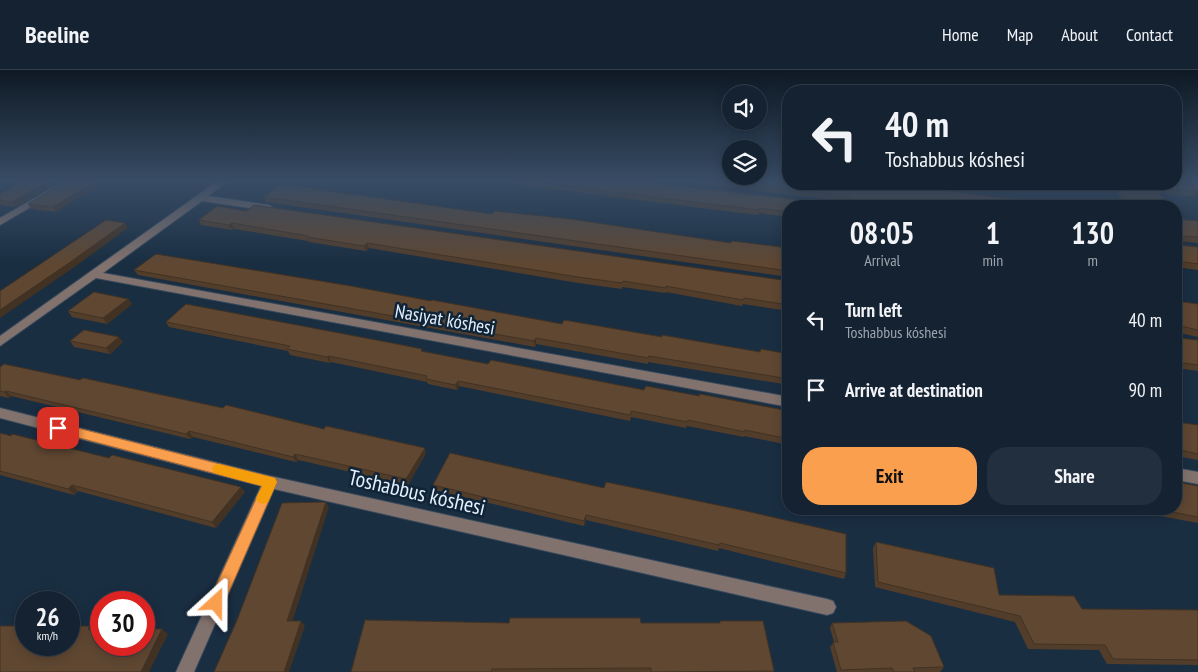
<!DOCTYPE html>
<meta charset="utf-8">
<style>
:root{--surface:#142232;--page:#212f3e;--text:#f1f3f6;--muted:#9da4ac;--line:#333f4d;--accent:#fa9f4e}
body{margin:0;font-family:"PT Sans Narrow",sans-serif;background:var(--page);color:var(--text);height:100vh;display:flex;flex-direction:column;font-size:19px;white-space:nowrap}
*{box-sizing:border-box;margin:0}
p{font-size:16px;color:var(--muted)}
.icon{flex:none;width:28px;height:28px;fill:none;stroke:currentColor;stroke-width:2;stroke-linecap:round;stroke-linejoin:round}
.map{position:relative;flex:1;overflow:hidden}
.details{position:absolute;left:782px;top:130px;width:400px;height:315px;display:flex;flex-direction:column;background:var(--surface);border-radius:20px;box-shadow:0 2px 12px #0003,0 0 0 1px var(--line)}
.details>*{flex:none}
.banner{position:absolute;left:782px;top:15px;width:400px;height:105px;border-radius:20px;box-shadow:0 2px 12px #0003,0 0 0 1px var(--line);background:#142232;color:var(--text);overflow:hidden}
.fabs{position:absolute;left:722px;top:15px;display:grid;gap:10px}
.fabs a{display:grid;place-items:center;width:45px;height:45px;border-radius:50%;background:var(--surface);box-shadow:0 2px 12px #0003,0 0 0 1px var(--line);font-size:25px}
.speed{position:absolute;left:15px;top:521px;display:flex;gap:10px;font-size:25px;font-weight:700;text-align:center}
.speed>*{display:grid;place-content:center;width:65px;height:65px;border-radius:50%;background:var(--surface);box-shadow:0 2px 12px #0003,0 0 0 1px var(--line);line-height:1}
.speed small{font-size:12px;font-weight:400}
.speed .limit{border:8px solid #d22;background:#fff;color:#111}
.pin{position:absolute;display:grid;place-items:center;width:42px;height:42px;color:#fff;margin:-21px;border-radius:10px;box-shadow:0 2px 8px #0006}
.me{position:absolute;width:55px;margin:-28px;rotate:24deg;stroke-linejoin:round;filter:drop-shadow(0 0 4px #0008)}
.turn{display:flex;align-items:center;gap:18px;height:105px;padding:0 20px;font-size:22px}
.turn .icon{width:65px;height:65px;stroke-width:2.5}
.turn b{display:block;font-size:35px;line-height:42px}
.eta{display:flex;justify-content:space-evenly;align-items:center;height:85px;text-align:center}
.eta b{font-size:30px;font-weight:800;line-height:35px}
.button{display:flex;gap:10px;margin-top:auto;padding:10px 20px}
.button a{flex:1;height:58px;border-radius:20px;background:var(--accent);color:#111;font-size:20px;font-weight:800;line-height:58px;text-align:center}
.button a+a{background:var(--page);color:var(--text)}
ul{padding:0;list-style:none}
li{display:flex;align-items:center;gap:15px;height:70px;padding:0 20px}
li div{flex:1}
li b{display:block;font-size:19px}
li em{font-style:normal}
header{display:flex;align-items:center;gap:30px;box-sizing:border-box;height:70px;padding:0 25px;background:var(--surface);border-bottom:1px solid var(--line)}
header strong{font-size:24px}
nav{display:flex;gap:28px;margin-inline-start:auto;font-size:18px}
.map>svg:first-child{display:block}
</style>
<header>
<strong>Beeline</strong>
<nav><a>Home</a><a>Map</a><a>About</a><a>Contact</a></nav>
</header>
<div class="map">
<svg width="1198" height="602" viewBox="0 0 1198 602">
<rect width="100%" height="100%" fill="#1a2e42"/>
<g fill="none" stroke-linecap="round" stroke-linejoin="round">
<defs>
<path id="minor" d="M66 110H77L0 155V148Z
M219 110H229L208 126 269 135 274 138 269 141 202 131 103 203 789 327V337L96 208 0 276V266Z
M1182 110H1193L1198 113V120Z
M0 338 270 406 827 529 833 531 836 537 833 543 827 545 274 419 194 602H176L261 416 0 348Z
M1176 398 1198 402V414L1176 410Z"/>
</defs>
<!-- minor casing -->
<use href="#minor" stroke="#36495c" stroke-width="2"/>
<!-- minor -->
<use href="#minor" fill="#82726e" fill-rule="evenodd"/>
</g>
<!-- wall -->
<path fill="#523d2b" d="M26 110 16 137 0 135V124Z
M68 110 56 142 31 139 28 134Z
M488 110H630L825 133H847L845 131 667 110H789L1068 136H789V147L759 143 758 145 488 111Z
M1112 114H1176L1198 122 1194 127 1159 123 1168 136H1125Z
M264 127 492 144 731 173 789 178V207L266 132Z
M246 141 789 211V241L743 234 742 236 666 222 665 223 622 217V219L578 213 369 178 366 181 309 172 308 171 234 159 232 160 201 155 199 150Z
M1176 148 1177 149 1198 151V173L1178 171 1179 175 1198 177V200L1176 197Z
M134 200 431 231 562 254 662 267 760 282 789 284V315L648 292V294L536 274 535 277 138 205Z
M128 229 132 234 107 254 72 247 68 241Z
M1176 231 1198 234V267L1179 263V268L1198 270V301L1176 298Z
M166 252 423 282 488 294 644 320 699 326 789 341V375L744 366V367L687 356 686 358 631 347 630 351 459 316 457 320 428 314 427 312 331 292 330 293 290 285 288 281 169 257Z
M70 271 123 272 110 284 74 277Z
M0 297 426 383 408 415 298 390 296 392 193 367 190 369 11 326 9 328 0 326Z
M1176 352 1198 355V390L1176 386Z
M0 363 245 422 216 458 78 421 74 425 0 405Z
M450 383 846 503 844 509 719 478 718 481 586 450 584 456 435 420 433 415Z
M1198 416V453L1123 439H1176Z
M876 472 999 525 1082 539 1198 540V595L1107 594 1099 580 1028 579 1015 552 875 517 873 478Z
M720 551 774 601 773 602H351L509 553H720Z
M832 553 944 597 940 602H837L830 577 834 572 830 558Z"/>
<!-- shaded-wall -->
<path fill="#423223" d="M50 110H62L16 137 12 132Z
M98 110H109L56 142 53 137Z
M125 153 128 158 73 198 0 248V240Z
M232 153 234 159 232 160 229 155Z
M367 173 369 178 366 181 364 176Z
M128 229 132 234 107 254 103 248Z
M119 267 123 272 110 284 106 278Z
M536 268V274L535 277 534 271Z
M329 286 331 292 330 293 327 287Z
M458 311 459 316 457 320 455 315Z
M6 321 11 326 9 328 4 322Z
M189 361 193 367 190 369 186 364Z
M425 378 426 383 408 415 406 409Z
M295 384 298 390 296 392 293 387Z
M72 415 78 421 74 425 68 419Z
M241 417 245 422 216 458 212 452Z
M326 432 329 437 291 556 287 551Z
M586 445V450L584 456V451Z
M301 551 305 556 289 602H284Z
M162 559 168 564 149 602H141Z"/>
<!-- building -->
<path fill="#5f4732" stroke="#423223" d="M26 110H50L12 132 0 130V124Z
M68 110H98L53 137 28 134Z
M519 110H630L825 133H852L853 130 847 126 712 110H789V114H892L1068 136H789V142L760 138 759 140Z
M1176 110H1189L1198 122 1155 117 1168 136H1132L1118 114H1176Z
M280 114 492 144 495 141 570 149 731 173 732 171 789 178V201L264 127Z
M254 135 789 211V235L744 228 743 230 666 216V218L623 211 622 213 578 207 367 173 364 176 307 167 308 166 232 153 229 155 199 150 217 136 246 141Z
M1176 148 1177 149 1198 151V167L1180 166 1178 168 1179 175 1198 177V194L1176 191Z
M106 150 125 153 69 193 0 240V221Z
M156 184 351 216 431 231 432 230 562 254 564 250 662 267V265L760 282 761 279 789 284V309L649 286 648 288 536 268 534 271 134 200Z
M94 222 128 229 103 248 68 241Z
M1176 231 1198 234V260L1181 256 1179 258V268L1198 270V295L1176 292Z
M186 234 392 273 422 279 421 281 488 294 491 290 644 320 646 316 699 326 700 324 789 341V369L745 360V362L688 350 687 352 631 341 630 345 458 311 455 315 426 309 427 306 329 286 327 287 287 279 290 276 166 252Z
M84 260 119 267 106 278 70 271Z
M4 294 80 310 83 308 223 338 226 335 324 359 326 356 425 378 406 409 295 384 293 387 189 361 186 364 6 321 4 322 0 321V297Z
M1176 352 1198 355V384L1176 379Z
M0 363 11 366 12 364 109 388 112 385 241 417 212 452 72 415 68 419 0 401Z
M450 383 604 418 606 412 746 441 846 464V503L720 473 719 475 586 445 584 451 433 415Z
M1176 412 1198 416V447L1157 439H1176Z
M326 432 287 551H301L284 602H214L237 550 282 433Z
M876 472 994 498 999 525 1074 526 1082 539 1198 540V590L1113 589 1105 575 1034 574 1020 546 878 512Z
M510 548H640L641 553H720V551H763L774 601 651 602V598L492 599 491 602H351L365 550 509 553Z
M906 551 931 566 944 597 913 598 915 602H894L892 598 841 600 833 572H838L832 553Z
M0 556H26V575H69V556H90L88 559H101V575H144V559H162L141 602H0Z"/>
<!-- sky -->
<linearGradient id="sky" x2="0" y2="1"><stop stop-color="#0e1924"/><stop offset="0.57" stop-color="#384c65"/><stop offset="1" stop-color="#384c65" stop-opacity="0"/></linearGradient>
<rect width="1198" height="194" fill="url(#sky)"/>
<!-- route -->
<path fill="#fa9f4e" stroke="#a26733" d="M58 353 275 408 277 412 222 538 216 540 210 538 208 533 262 416 53 361 52 358 53 354Z"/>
<!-- slow -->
<path fill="#f59e0b" d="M219 394 275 408 277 412 268 432 263 434 258 432 256 428 262 416 214 403 212 399 214 395Z"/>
<g text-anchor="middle" stroke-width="5" stroke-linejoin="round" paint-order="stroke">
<!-- street labels -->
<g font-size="19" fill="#e3effd" stroke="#102438">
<text transform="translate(445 249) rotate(10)" y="7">Nasiyat kóshesi</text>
</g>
<!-- near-street labels -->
<g font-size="22" fill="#e3effd" stroke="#102438">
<text transform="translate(417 422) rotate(13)" y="8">Toshabbus kóshesi</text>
</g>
</g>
</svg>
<div class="fabs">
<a><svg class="icon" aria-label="sound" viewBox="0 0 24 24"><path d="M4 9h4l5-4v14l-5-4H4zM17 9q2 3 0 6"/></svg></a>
<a><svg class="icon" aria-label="layers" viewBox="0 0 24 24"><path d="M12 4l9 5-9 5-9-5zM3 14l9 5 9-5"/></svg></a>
</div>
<div class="speed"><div>26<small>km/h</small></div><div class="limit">30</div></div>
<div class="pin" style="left:58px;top:358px;background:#d93025"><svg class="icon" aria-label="arrive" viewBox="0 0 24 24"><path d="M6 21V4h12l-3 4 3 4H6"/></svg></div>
<svg class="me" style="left:216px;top:533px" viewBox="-20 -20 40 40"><path d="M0-17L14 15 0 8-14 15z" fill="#fa9f4e" stroke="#fff" stroke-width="4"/></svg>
<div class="banner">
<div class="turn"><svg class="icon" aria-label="left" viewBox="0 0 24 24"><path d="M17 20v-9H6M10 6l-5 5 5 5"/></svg><div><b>40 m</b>Toshabbus kóshesi</div></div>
</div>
<section class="details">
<div class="eta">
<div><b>08:05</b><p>Arrival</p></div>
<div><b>1</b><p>min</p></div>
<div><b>130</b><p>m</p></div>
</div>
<ul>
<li><svg class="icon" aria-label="left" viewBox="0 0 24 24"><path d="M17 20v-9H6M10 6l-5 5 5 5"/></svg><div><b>Turn left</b><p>Toshabbus kóshesi</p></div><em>40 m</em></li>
<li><svg class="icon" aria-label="arrive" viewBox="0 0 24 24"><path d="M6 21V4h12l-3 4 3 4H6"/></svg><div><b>Arrive at destination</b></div><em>90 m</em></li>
</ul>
<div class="button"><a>Exit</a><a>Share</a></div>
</section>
</div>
